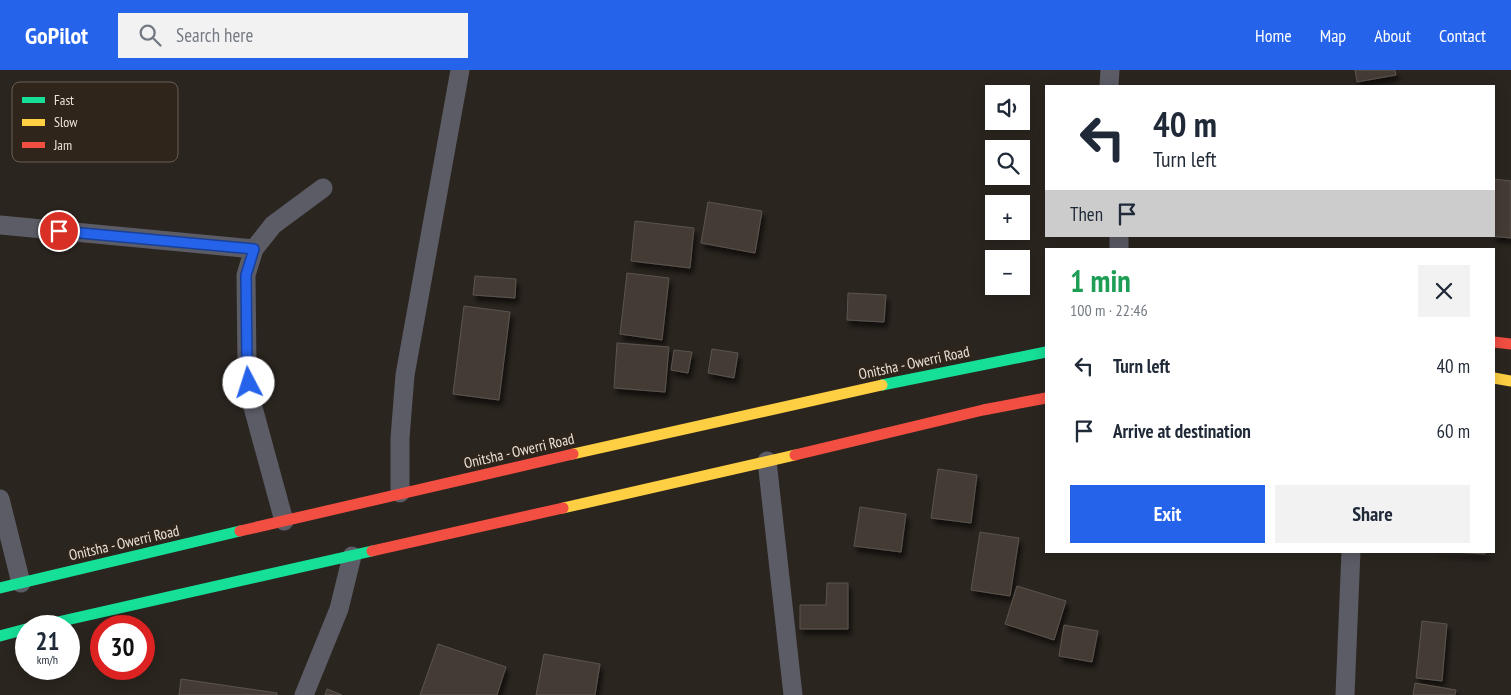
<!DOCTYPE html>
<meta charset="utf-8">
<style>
:root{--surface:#fff;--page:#f2f2f3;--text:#1f2937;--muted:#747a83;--accent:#2563eb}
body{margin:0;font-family:"PT Sans Narrow",sans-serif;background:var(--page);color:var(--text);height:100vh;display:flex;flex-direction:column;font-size:19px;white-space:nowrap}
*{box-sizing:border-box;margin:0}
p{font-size:16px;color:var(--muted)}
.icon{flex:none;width:28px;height:28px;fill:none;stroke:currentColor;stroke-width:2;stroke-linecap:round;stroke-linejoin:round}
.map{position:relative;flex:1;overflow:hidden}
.details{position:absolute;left:1045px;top:178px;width:450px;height:305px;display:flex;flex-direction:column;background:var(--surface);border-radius:0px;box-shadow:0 2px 12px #0003}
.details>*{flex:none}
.hud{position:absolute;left:1045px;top:15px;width:450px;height:152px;border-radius:0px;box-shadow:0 2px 12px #0003;background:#fff;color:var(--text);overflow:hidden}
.controls{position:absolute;left:985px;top:15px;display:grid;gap:10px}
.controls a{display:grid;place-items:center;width:45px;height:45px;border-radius:0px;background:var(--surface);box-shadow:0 2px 12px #0003;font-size:25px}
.speed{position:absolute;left:15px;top:545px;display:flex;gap:10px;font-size:25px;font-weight:700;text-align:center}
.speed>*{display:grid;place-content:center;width:65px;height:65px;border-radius:50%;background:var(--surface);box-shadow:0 2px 12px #0003;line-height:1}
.speed small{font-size:12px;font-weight:400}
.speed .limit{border:8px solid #d22;background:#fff;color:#111}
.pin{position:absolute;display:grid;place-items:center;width:42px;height:42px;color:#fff;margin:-21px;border:2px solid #fff;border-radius:50%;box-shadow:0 1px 5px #0007}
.me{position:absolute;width:55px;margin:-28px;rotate:355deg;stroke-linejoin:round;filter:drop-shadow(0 0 4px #0008)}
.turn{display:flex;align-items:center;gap:18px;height:105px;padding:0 25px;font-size:22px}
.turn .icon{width:65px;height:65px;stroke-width:2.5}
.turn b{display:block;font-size:35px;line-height:42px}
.then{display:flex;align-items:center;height:48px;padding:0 25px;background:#0003;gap:10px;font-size:19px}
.round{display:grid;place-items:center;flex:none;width:52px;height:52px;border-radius:0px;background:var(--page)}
.head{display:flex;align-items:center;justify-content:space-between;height:85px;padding:0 25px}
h1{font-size:30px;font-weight:700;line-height:38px;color:#1e9e55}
.action{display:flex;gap:10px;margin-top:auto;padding:10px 25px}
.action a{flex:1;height:58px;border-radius:0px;background:var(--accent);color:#fff;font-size:20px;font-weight:700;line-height:58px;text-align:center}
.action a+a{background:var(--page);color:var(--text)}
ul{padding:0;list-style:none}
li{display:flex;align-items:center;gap:15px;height:65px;padding:0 25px}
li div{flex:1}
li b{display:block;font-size:19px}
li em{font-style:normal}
header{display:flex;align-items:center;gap:30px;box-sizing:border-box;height:70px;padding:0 25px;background:var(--accent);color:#fff}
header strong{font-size:24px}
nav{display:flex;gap:28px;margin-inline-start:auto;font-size:18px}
.search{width:350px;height:45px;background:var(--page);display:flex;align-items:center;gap:12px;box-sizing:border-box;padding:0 18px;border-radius:0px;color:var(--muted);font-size:19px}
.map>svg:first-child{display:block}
</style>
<header>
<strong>GoPilot</strong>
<div class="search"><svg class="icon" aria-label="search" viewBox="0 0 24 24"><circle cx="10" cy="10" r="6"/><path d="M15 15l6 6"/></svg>Search here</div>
<nav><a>Home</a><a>Map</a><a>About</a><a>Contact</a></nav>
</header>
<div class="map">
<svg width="1511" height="625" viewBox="0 0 1511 625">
<defs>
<filter id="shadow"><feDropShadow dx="3" dy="5.5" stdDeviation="2.5" flood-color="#0009"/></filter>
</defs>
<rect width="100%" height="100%" fill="#2b251f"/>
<!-- building -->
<path fill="#453b34" stroke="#5a544f" filter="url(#shadow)" d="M1355 0H1395L1396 5 1357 12Z
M1494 109 1511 111V168L1489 166H1494Z
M708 132 762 141 755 183 701 173Z
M635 151 694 158 690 198 631 191Z
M627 203 669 208 662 270 620 264Z
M475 206 516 209 515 228 473 225Z
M848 223 886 225 884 252 847 250Z
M464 236 510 242 499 330 453 324Z
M617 273 669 277 665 322 614 318Z
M712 279 738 283 734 308 708 303Z
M674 280 692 282 688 303 671 300Z
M938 399 977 405 971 453 931 448Z
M860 437 906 444 901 482 854 476Z
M980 462 1019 468 1010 526 971 520Z
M1436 481H1485V484Z
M827 513H848V559H800V535H826Z
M1017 516 1066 531 1054 570 1005 554Z
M1422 551 1447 554 1442 611 1416 608Z
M1064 555 1098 561 1092 592 1059 586Z
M438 574 506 597 497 625H420Z
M544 584 600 594 595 625H536Z
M181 609 277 623V625H179Z
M1415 613 1456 620 1455 625H1413Z
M327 619 342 625H325Z"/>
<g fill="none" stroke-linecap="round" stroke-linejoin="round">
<!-- street -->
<path stroke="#5c5c66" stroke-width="19" d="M1109 16 1110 0
M0 155 254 179
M1119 166V179
M767 391 793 625
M400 423V368L405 305 460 0
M0 429 21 513
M284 451 251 330 247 297 246 205 254 179 273 155 323 118
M304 625 339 539 352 486
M1345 625 1351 481"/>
<!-- fast -->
<path stroke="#16e098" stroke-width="11" d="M882 315 1046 282
M0 518 240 461
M40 556 372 481
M0 566 26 559"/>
<!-- slow -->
<path stroke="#ffcf43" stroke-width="11" d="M1494 308 1511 311
M573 384 882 315
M563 438 795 385"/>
<!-- jam -->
<path stroke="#f24e42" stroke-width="11" d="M1494 272 1511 274
M795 385 983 340 1046 328
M240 461 573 384
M372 481 563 438"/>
</g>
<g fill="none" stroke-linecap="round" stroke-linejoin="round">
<defs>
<path id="route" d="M59 161 254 179 246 205 247 297 249 313"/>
</defs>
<!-- route casing -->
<use href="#route" stroke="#184099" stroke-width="12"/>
<!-- route -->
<use href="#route" stroke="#2563eb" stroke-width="9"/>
</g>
<g text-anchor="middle" stroke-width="5" stroke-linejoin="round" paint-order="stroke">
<!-- street labels -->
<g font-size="15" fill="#eae3db" stroke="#30251a">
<text transform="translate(914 293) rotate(-12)" y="5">Onitsha - Owerri Road</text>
<text transform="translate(519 381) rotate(-13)" y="5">Onitsha - Owerri Road</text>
<text transform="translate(124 473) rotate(-13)" y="5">Onitsha - Owerri Road</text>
</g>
</g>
<!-- legend -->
<rect x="12" y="12" width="166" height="80" rx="8" fill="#30251a" stroke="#685e54" stroke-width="1"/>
<rect x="22" y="27" width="23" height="6" fill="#16e098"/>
<rect x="22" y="49" width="23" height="7" fill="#ffcf43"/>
<rect x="22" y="72" width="23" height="6" fill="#f24e42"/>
<g font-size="14" fill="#eae3db">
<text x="54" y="35">Fast</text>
<text x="54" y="57">Slow</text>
<text x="54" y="80">Jam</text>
</g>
</svg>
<div class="controls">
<a><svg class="icon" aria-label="sound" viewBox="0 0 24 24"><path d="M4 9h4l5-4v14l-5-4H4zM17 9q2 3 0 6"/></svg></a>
<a><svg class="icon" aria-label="search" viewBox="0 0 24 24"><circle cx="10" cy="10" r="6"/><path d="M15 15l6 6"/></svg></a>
<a>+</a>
<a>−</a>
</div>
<div class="speed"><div>21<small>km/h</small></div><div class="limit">30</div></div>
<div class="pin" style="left:59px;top:161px;background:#d93025"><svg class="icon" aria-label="arrive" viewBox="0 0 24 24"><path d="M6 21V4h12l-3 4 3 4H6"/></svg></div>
<svg class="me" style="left:249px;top:313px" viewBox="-20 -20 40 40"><circle r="19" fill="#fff"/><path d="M0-13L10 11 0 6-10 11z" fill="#2563eb"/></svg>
<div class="hud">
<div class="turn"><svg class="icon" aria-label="left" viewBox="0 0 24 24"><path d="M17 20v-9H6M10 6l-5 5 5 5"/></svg><div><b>40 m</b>Turn left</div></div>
<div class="then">Then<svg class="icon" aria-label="arrive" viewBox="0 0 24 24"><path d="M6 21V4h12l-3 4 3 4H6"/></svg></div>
</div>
<section class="details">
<div class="head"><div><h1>1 min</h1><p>100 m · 22:46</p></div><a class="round"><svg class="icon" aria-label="close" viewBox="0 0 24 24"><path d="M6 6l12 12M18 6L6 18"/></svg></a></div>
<ul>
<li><svg class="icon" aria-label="left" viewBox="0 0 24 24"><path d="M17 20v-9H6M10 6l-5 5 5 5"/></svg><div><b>Turn left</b></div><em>40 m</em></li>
<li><svg class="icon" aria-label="arrive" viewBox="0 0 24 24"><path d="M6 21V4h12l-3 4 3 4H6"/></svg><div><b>Arrive at destination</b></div><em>60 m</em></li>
</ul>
<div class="action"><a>Exit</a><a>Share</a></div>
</section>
</div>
